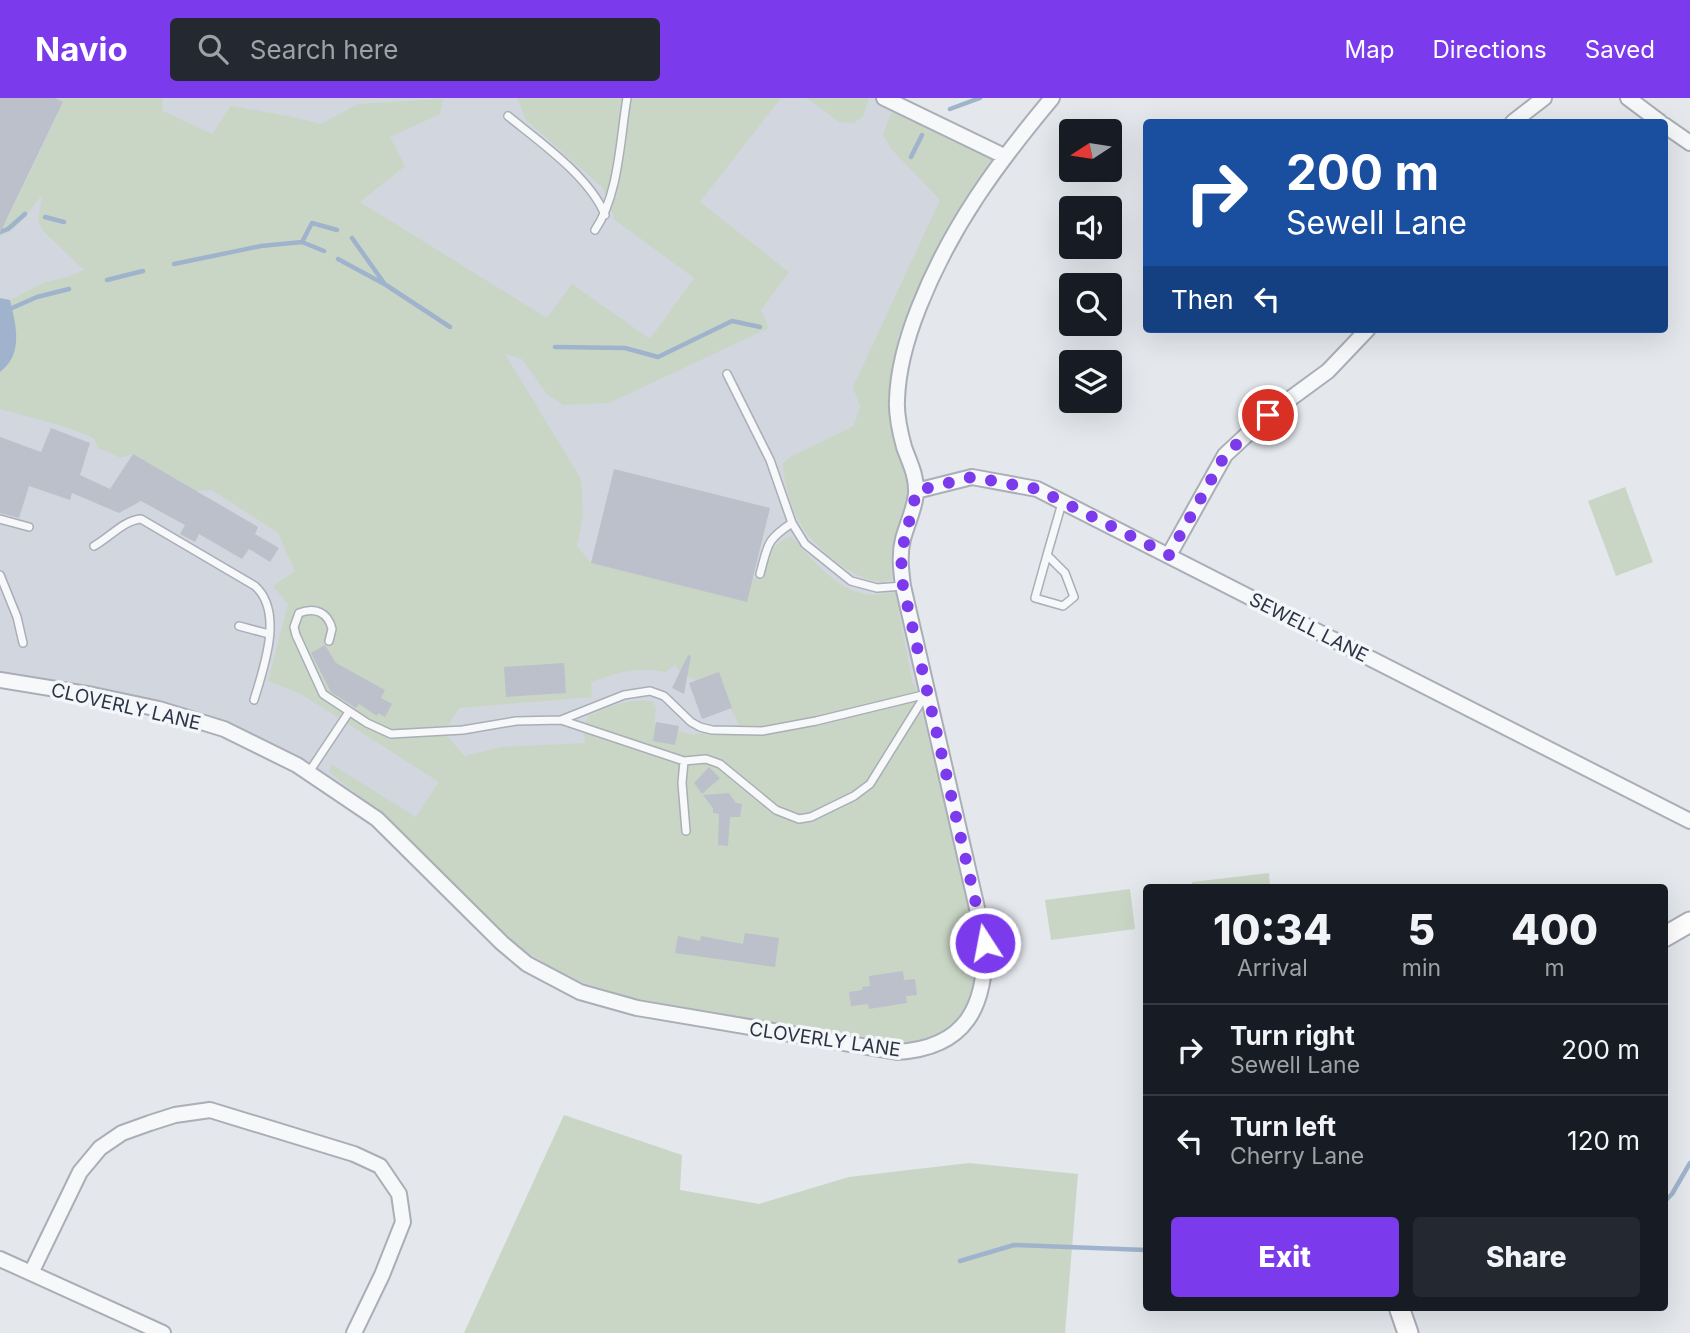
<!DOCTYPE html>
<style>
:root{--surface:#171b24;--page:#242831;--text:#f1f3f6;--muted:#9ea1a6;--line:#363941;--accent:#7c3aed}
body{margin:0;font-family:Inter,sans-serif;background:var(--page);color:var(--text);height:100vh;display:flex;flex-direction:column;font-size:26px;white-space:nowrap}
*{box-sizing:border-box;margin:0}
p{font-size:23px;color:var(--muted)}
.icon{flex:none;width:38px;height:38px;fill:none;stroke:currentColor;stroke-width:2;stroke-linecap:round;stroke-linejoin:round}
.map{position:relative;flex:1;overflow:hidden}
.details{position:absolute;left:1143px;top:786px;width:525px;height:427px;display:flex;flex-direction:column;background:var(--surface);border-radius:7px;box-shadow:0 7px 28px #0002}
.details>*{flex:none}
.hud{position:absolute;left:1143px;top:21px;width:525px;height:214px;border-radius:7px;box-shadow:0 7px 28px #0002;background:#1a4fa0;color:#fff;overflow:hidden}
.needle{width:46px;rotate:258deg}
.buttons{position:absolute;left:1059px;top:21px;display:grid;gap:14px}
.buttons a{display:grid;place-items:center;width:63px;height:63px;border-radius:7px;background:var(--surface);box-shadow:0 7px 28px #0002;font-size:35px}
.pin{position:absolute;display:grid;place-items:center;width:60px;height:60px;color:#fff;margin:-30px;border:4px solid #fff;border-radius:50%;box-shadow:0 2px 7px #0007}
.me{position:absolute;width:77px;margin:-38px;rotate:349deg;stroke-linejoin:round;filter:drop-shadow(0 0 5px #0008)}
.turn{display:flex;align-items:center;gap:24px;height:147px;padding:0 28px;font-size:32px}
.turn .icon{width:91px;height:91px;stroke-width:2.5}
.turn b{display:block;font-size:49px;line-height:60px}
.then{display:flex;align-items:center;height:66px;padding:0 28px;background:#0003;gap:14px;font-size:26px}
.eta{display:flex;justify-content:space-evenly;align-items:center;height:119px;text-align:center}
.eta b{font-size:42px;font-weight:800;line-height:49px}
.cta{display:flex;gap:14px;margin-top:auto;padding:14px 28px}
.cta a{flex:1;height:80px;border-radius:7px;background:var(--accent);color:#fff;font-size:28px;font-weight:800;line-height:80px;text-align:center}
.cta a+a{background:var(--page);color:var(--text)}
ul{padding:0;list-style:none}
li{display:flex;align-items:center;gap:21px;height:91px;padding:0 28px;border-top:2px solid var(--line)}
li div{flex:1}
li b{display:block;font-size:26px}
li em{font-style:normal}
header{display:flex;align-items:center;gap:42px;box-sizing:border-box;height:98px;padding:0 35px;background:var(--accent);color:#fff}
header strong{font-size:33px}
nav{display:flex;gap:38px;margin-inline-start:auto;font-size:24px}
.search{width:490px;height:63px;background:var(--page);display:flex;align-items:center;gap:18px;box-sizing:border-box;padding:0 24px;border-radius:7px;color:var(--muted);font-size:26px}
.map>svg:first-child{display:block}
</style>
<header>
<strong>Navio</strong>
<div class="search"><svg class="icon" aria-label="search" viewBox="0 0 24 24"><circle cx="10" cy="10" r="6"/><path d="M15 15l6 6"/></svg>Search here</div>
<nav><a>Map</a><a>Directions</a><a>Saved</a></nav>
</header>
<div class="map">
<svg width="1690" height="1235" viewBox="0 0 1690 1235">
<rect width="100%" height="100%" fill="#e4e7ec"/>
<!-- built -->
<path fill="#d2d6de" d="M0 0H884L1004 58 950 140 898 279 913 372 900 466 953 707 823 756 658 767 664 915 637 910 527 866 377 721 224 631 0 582Z"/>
<!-- green -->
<path fill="#c9d6c5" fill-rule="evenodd" d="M55 0H162L163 13 212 36 231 8 288 18 321 26 358 6 443 1 440 16 390 39 405 68 360 104 547 220 572 186 650 241 694 180 615 122 603 90 526 22 517 0H781L700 104 789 174 761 212 769 230 609 305 563 307 547 296 522 261 505 256 581 381 583 417 577 448 591 465 746 503 753 480 763 482C768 461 769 447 791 438 811 461 840 496 872 497 880 497 888 495 895 494L913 587H915L974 826C975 838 979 852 979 864 978 891 963 924 938 938 924 946 907 945 891 945L623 899 560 875 507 840 381 715 329 674 331 666 416 719 439 684 301 596 268 583 288 506 273 488 295 473 278 435 212 392 195 393 133 356 121 360 98 350 94 340 63 328 0 311V274C22 257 16 225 10 202L45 184 68 179 84 172 44 134 38 123 42 97C30 112 19 131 0 138V121L7 122 63 5ZM675 566C680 577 687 577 697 583 715 595 733 608 739 628L693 637 654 627 656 610 652 603C629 600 609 609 588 618L583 634 586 645 502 649 464 658 444 634 459 610 592 599 591 584C620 574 634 569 666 574Z
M807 0H869L863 19 853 25 839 24Z
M898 10 998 61 942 139 898 238 890 289V327L908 386 907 401 892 449 891 468 892 482C866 492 824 457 808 437 794 420 784 388 783 365L790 359 854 328 860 308 853 289 940 102 892 52 883 37 891 16Z
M1625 389 1653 464 1616 478 1588 403Z
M1269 775 1270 789H1192V784Z
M1130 791 1135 831 1051 842 1045 802Z
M564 1017 682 1057 680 1092 759 1106 849 1079 969 1065 1078 1076 1065 1235H464Z"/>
<!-- water -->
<path fill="#9fb4cc" d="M0 200 10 202C16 227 24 256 0 274Z"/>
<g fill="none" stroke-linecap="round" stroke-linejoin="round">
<!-- stream -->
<path stroke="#9fb4cc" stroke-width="4.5" d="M950 11 980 0
M911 59 922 37
M45 119 64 124
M0 134 8 131 25 116
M352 140 384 185
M302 144 312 125 337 132
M338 161 386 187 450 229
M174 166 261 148 302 144 324 153
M107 182 143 173
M12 210 37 199 69 191
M555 249 625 250 658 259 732 223 760 229
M1664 1104 1672 1096 1690 1065
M960 1163 1014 1147 1146 1152"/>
</g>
<!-- building -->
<path fill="#bbc0ca" d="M0 0H55L63 4 0 135Z
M51 330 90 345 80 377 110 391 133 356 258 429 255 436 279 450 270 464 249 451 242 461 199 436 195 444 180 436 185 427 141 403 119 415 72 395 70 402 29 388 19 420 0 415V339L41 354Z
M614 371 770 410 747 504 591 465Z
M325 547 336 565 385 592 381 600 392 606 385 619 378 615 377 618 359 606 356 610 331 594 311 555Z
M688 557 691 558 684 596 672 590Z
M564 565 566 595 506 599 504 569Z
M719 574 732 610 702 621 689 585Z
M656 624 679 628 675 647 653 643Z
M709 669 720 680 702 696 694 685Z
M729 695 736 705 742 706 740 719H730L728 748 718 747 719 716 713 715V710L703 697Z
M745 835 779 840 775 869 675 855 678 838 700 843 701 838 743 846Z
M903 873 904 882 915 881 917 897 906 898 907 905 869 911 868 906 851 908 849 894 863 892 862 889 870 888 869 878Z"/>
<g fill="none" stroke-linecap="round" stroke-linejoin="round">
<defs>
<path id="lane" d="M508 18C540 44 590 79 605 117
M595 132C619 97 620 41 627 0
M727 276 770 362 792 425 805 446 851 483 877 490 903 488
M0 421 29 429
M94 448C109 440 124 422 141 421L255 488C284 514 264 569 254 602
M1047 457 1035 500 1063 508 1074 499 1065 475 1047 457 1062 405
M760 476C768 447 766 442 792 425
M0 477 17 519 23 545
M239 528 269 536
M329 543 332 531C328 514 315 509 299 515L294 529 296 537 323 596 367 625 391 636 463 632 516 623 561 622 624 597 650 593 664 598 691 624 700 629 712 632 762 633 816 623 927 596
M561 622 684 663 706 661 720 666 776 712 799 721 811 719 854 698 870 686 926 596
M684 663 682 685 686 733
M309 674 349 614"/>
<path id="street" d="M884 0 1004 58
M1628 0 1660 24
M1513 24 1544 0
M1664 27 1690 45
M916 393 972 379 1037 391 1690 723
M1169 457 1225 357 1268 317 1328 273 1368 231
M0 582 93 597 159 611 224 631 297 667 377 721 502 845 527 866 580 894 637 910 897 954C966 950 986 909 985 845L903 488C901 472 899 457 903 441 907 426 915 410 916 395 917 378 909 363 904 349 900 334 896 317 897 302 898 269 907 239 919 209 951 128 997 66 1052 0
M0 1161 163 1235
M31 1175 80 1074 100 1050 122 1035 150 1025 175 1017 210 1012 354 1056 380 1068 399 1096 403 1124 382 1177 354 1235"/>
<path id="secondary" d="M1664 839 1690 824
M1399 1209 1408 1235"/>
</defs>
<!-- lane casing -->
<use href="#lane" stroke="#a9aeb7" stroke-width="10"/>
<!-- street casing -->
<use href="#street" stroke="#a9aeb7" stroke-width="18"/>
<!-- secondary casing -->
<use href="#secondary" stroke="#a9aeb7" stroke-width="23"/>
<!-- lane -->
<use href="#lane" stroke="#f7f8fa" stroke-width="7"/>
<!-- street -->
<use href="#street" stroke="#f7f8fa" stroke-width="14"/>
<!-- secondary -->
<use href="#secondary" stroke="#fff" stroke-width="19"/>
</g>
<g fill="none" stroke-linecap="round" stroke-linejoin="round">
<!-- route -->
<path stroke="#7c3aed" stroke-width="12" stroke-dasharray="0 21.6" d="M985 845 903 488C897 446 910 431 916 393L972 379 1037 391 1169 457 1225 357 1268 317"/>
</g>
<g text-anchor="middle" stroke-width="7" stroke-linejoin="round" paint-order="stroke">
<!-- street labels -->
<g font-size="19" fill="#2b3445" stroke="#f4f6f9">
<text transform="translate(1309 529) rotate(27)" y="7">SEWELL LANE</text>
<text transform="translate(126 608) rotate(13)" y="7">CLOVERLY LANE</text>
<text transform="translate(825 941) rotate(8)" y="7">CLOVERLY LANE</text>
</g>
</g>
</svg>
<div class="buttons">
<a><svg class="needle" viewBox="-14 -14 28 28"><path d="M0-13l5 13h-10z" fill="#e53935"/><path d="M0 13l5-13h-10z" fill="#9ea1a6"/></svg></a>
<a><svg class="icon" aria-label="sound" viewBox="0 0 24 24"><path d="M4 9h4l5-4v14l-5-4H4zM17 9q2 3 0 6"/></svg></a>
<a><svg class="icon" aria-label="search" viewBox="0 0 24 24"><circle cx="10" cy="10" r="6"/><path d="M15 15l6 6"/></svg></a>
<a><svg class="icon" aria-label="layers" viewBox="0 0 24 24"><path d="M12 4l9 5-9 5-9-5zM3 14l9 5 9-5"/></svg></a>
</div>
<div class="pin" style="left:1268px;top:317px;background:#d93025"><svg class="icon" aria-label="arrive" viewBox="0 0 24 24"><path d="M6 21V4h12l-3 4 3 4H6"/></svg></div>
<svg class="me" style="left:985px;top:845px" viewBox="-20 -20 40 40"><circle r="17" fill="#7c3aed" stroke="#fff" stroke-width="3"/><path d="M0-11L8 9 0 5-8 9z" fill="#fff"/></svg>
<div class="hud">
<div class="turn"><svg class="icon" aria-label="right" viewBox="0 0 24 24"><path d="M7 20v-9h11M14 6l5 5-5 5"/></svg><div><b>200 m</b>Sewell Lane</div></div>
<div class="then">Then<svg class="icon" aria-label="left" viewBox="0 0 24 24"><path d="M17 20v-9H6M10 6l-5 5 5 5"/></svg></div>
</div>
<section class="details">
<div class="eta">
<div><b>10:34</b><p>Arrival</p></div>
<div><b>5</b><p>min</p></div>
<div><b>400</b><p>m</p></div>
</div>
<ul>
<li><svg class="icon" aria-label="right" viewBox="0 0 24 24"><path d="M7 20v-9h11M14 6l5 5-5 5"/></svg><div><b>Turn right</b><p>Sewell Lane</p></div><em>200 m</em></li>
<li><svg class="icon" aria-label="left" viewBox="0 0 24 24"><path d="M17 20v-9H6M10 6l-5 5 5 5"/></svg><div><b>Turn left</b><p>Cherry Lane</p></div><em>120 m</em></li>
</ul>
<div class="cta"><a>Exit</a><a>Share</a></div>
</section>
</div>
